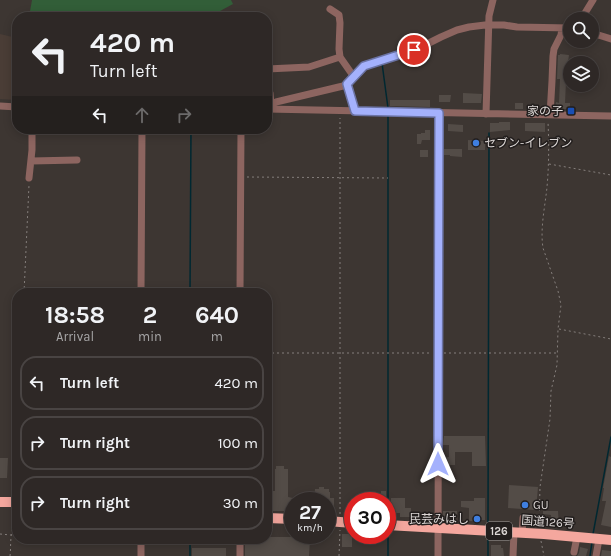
<!DOCTYPE html>
<meta charset="utf-8">
<style>
:root{--surface:#2e2826;--page:#36302e;--text:#f1f3f6;--muted:#a7a6a7;--line:#494443}
body{margin:0;font-family:Karla,"Noto Sans JP",sans-serif;background:var(--page);color:var(--text);height:100vh;display:flex;flex-direction:column;font-size:15px;white-space:nowrap}
*{box-sizing:border-box;margin:0}
p{font-size:13px;color:var(--muted)}
.icon{flex:none;width:22px;height:22px;fill:none;stroke:currentColor;stroke-width:2;stroke-linecap:round;stroke-linejoin:round}
.map{position:relative;flex:1;overflow:hidden}
.panel{position:absolute;left:12px;top:288px;width:260px;height:256px;display:flex;flex-direction:column;background:var(--surface);border-radius:16px;box-shadow:0 2px 10px #0003,0 0 0 1px var(--line)}
.panel>*{flex:none}
.hud{position:absolute;left:12px;top:12px;width:260px;height:122px;border-radius:16px;box-shadow:0 2px 10px #0003,0 0 0 1px var(--line);background:#2e2826;color:var(--text);overflow:hidden}
.fabs{position:absolute;left:563px;top:12px;display:grid;gap:8px}
.fabs a{display:grid;place-items:center;width:36px;height:36px;border-radius:50%;background:var(--surface);box-shadow:0 2px 10px #0003,0 0 0 1px var(--line);font-size:20px}
.speed{position:absolute;left:284px;top:492px;display:flex;gap:8px;font-size:20px;font-weight:700;text-align:center}
.speed>*{display:grid;place-content:center;width:52px;height:52px;border-radius:50%;background:var(--surface);box-shadow:0 2px 10px #0003,0 0 0 1px var(--line);line-height:1}
.speed small{font-size:10px;font-weight:400}
.speed .limit{border:6px solid #d22;background:#fff;color:#111}
.pin{position:absolute;display:grid;place-items:center;width:34px;height:34px;color:#fff;margin:-17px;border:2px solid #fff;border-radius:50%;box-shadow:0 1px 4px #0007}
.me{position:absolute;width:44px;margin:-22px;rotate:0deg;stroke-linejoin:round;filter:drop-shadow(0 0 3px #0008)}
.turn{display:flex;align-items:center;gap:14px;height:84px;padding:0 12px;font-size:18px}
.turn .icon{width:52px;height:52px;stroke-width:2.5}
.turn b{display:block;font-size:28px;line-height:34px}
.lanes{display:flex;align-items:center;height:38px;padding:0 12px;background:#0003;justify-content:center;gap:20px;direction:ltr}
.lanes .off{opacity:.35}
.eta{display:flex;justify-content:space-evenly;align-items:center;height:68px;text-align:center}
.eta b{font-size:24px;font-weight:700;line-height:28px}
ul{padding:0;list-style:none}
li{display:flex;align-items:center;gap:12px;height:54px;margin:0 8px 6px;padding:0 4px;border:2px solid var(--line);border-radius:16px}
li div{flex:1}
li b{display:block;font-size:15px}
li em{font-style:normal}
.map>svg:first-child{display:block}
</style>
<div class="map">
<svg width="611" height="556" viewBox="0 0 611 556">
<rect width="100%" height="100%" fill="#3d3632"/>
<!-- built -->
<path fill="#4a3d36" d="M0 34 17 38V100L0 99Z"/>
<!-- green -->
<path fill="#325e38" d="M32 0H231L233 4 209 17H29Z"/>
<g fill="none" stroke-linecap="round" stroke-linejoin="round">
<!-- stream -->
<path stroke="#002831" stroke-width="1.5" d="M382 63 388 108
M190 293 191 129
M388 520V114
M488 526 489 133
M593 534 611 437
M190 556V539
M388 556V528
M488 556V534
M590 556 592 542"/>
</g>
<!-- building -->
<path fill="#534c47" d="M560 54 569 55 568 62 567 61 565 103H570V109H555L556 102 559 103 560 79H557V78L558 56V55H560Z
M463 93 482 94 481 103H463Z
M439 95H451L450 102H439Z
M390 100H430V107L390 106Z
M515 103H523V109H515Z
M499 122H510V130L490 132V123H499Z
M525 123H545V132L525 131Z
M448 124 463 125V132L448 131Z
M425 130H430V140H422L421 144H417V134H421V133H425Z
M468 140 485 141V150H468Z
M444 149H462V157L450 156V155H444Z
M420 150H428V157H420Z
M444 436H485L486 466H472V452H455V465H443V458L449 457V445H443Z
M609 456 611 457V527L601 525 606 501H602L604 488H603Z
M0 458H8L7 478H0Z
M276 466H284V469H288V497L293 498V506H288V511H273V500L270 496 272 494 273 491H275V469H276Z
M509 485 538 487 536 510 508 508Z
M319 487H324V489H329V492H330V498H334V507H327V501H314L315 489H319Z
M381 491H386V501H381Z
M391 498H405V508H411V517H400V513H391Z
M474 498H485V520H473V521H469V508L461 507V501H474Z
M443 511H457V516L443 520Z
M543 511H558L559 526 552 527 551 515 543 514Z
M342 534H352V547H342Z
M293 535H314V540H310L309 556H245V539H267V537H293Z
M491 545H501V548H503L504 556H491Z
M580 547 588 549 586 556H577L579 553Z
M192 548H226V556H192Z
M602 550 611 551V556H601Z"/>
<g fill="none" stroke-linecap="round" stroke-linejoin="round">
<!-- path -->
<path stroke="#857f7c" stroke-width="1" stroke-dasharray="2 3" stroke-linecap="butt" d="M549 164 611 175
M247 177 388 178
M24 293 29 185
M559 329 611 339
M267 353H431
M444 353H557
M14 495 17 429
M340 514V118
M539 526 540 487 550 419 551 391 557 365 558 329 561 305 558 291 543 248C540 228 545 207 547 187 549 165 549 144 548 122
M0 534 11 535
M541 541 544 556
M10 556C11 548 10 540 12 532 13 524 17 518 16 509
M339 556 340 530"/>
<!-- minor -->
<path stroke="#8d6560" stroke-width="7" d="M330 9 339 15 340 23 339 49 340 57 354 77
M582 19 585 13 593 0
M592 33 611 39
M267 69 309 67 340 57
M347 84 355 111
M267 91V94L270 93 271 105
M0 106 17 107
M267 107 276 102 343 86 347 84 364 66 370 64 409 53 441 37 457 30 469 27 485 25H504L517 27 570 28
M267 109 611 116
M486 114 489 16 493 0
M550 115 552 81 553 56 554 49 561 35 562 28
M31 161 77 160
M29 178 32 150V129
M141 293 142 129
M240 293 241 129
M268 470V491
M268 500V518
M522 533 523 518
M229 541H240
M574 552 577 537
M141 556V539
M240 556V539
M438 556 439 113
M513 556 514 532
M596 556 599 539"/>
<!-- highway -->
<path stroke="#f4a79e" stroke-width="10" d="M0 502H17
M267 518 293 519
M327 521 353 523
M387 525 544 534 611 540"/>
</g>
<g fill="none" stroke-linecap="round" stroke-linejoin="round">
<defs>
<path id="route" d="M414 50 364 66 347 84 355 111 439 113 438 464"/>
</defs>
<!-- route casing -->
<use href="#route" stroke="#6b73a4" stroke-width="10"/>
<!-- route -->
<use href="#route" stroke="#a4b1fc" stroke-width="7"/>
</g>
<!-- markers -->
<rect fill="#1a4fb4" stroke="#221e1d" stroke-width="1.5" x="567" y="107" width="8" height="8" rx="2"/>
<g fill="#3f7fe0" stroke="#221e1d" stroke-width="1.5">
<circle cx="476" cy="143" r="4"/>
<circle cx="525" cy="505" r="4"/>
<circle cx="477" cy="519" r="4"/>
</g>
<g text-anchor="middle" stroke-width="3" stroke-linejoin="round" paint-order="stroke">
<!-- shield labels -->
<rect fill="#221e1d" stroke="#a4a09e" stroke-width="1" x="486" y="522" width="26" height="18" rx="3"/>
<g font-size="11" font-weight="bold" fill="#dcd7d5">
<text x="499" y="535">126</text>
</g>
<!-- poi labels -->
<g font-size="12" fill="#dcd7d5" stroke="#221e1d" text-anchor="end">
<text x="563" y="115">家の子</text>
<text x="484" y="147" text-anchor="start">セブン-イレブン</text>
<text x="533" y="509" text-anchor="start">GU</text>
<text x="469" y="523">民芸みはし</text>
</g>
<!-- street labels -->
<g font-size="12" fill="#dcd7d5" stroke="#221e1d">
<text transform="translate(548 522) rotate(4)" y="4">国道126号</text>
</g>
</g>
</svg>
<div class="fabs">
<a><svg class="icon" aria-label="search" viewBox="0 0 24 24"><circle cx="10" cy="10" r="6"/><path d="M15 15l6 6"/></svg></a>
<a><svg class="icon" aria-label="layers" viewBox="0 0 24 24"><path d="M12 4l9 5-9 5-9-5zM3 14l9 5 9-5"/></svg></a>
</div>
<div class="speed"><div>27<small>km/h</small></div><div class="limit">30</div></div>
<div class="pin" style="left:414px;top:50px;background:#d93025"><svg class="icon" aria-label="arrive" viewBox="0 0 24 24"><path d="M6 21V4h12l-3 4 3 4H6"/></svg></div>
<svg class="me" style="left:438px;top:464px" viewBox="-20 -20 40 40"><path d="M0-17L14 15 0 8-14 15z" fill="#a4b1fc" stroke="#fff" stroke-width="4"/></svg>
<div class="hud">
<div class="turn"><svg class="icon" aria-label="left" viewBox="0 0 24 24"><path d="M17 20v-9H6M10 6l-5 5 5 5"/></svg><div><b>420 m</b>Turn left</div></div>
<div class="lanes"><svg class="icon" aria-label="left" viewBox="0 0 24 24"><path d="M17 20v-9H6M10 6l-5 5 5 5"/></svg><svg class="icon off" aria-label="ahead" viewBox="0 0 24 24"><path d="M12 20V5M6 11l6-6 6 6"/></svg><svg class="icon off" aria-label="right" viewBox="0 0 24 24"><path d="M7 20v-9h11M14 6l5 5-5 5"/></svg></div>
</div>
<section class="panel">
<div class="eta">
<div><b>18:58</b><p>Arrival</p></div>
<div><b>2</b><p>min</p></div>
<div><b>640</b><p>m</p></div>
</div>
<ul>
<li><svg class="icon" aria-label="left" viewBox="0 0 24 24"><path d="M17 20v-9H6M10 6l-5 5 5 5"/></svg><div><b>Turn left</b></div><em>420 m</em></li>
<li><svg class="icon" aria-label="right" viewBox="0 0 24 24"><path d="M7 20v-9h11M14 6l5 5-5 5"/></svg><div><b>Turn right</b></div><em>100 m</em></li>
<li><svg class="icon" aria-label="right" viewBox="0 0 24 24"><path d="M7 20v-9h11M14 6l5 5-5 5"/></svg><div><b>Turn right</b></div><em>30 m</em></li>
</ul>
</section>
</div>
